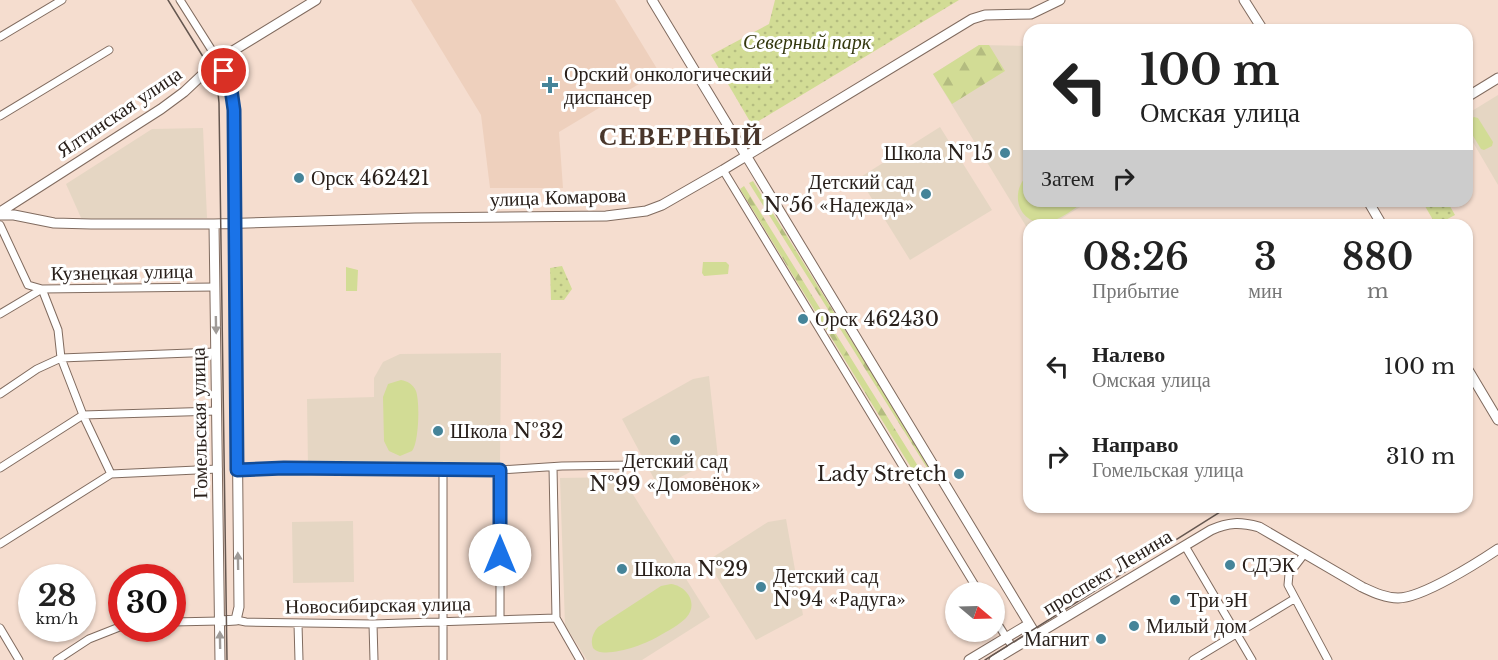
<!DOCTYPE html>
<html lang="ru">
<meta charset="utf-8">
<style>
:root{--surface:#fff;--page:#f6f6f6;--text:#222;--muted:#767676}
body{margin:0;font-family:"Libre Baskerville",serif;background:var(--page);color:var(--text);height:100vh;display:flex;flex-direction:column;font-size:22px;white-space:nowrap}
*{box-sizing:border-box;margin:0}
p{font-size:20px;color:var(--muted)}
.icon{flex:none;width:33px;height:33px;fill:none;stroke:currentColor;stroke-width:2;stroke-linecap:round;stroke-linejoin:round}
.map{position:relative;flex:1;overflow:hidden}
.panel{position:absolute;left:1023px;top:219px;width:450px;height:294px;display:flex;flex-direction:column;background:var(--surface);border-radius:18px;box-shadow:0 2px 4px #0004}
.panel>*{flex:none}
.guide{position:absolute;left:1023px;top:24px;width:450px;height:183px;border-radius:18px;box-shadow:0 2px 4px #0004;background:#fff;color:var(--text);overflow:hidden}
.needle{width:39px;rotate:109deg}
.fabs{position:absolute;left:945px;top:582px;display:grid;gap:12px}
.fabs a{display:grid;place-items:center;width:60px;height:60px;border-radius:50%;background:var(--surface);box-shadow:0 2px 4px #0004;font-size:30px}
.speed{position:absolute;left:18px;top:564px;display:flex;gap:12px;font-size:30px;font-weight:700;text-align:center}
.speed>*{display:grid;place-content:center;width:78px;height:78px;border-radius:50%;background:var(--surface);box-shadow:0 2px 4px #0004;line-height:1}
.speed small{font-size:15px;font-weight:400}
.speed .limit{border:9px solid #d22;background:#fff;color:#111}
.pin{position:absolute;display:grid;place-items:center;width:51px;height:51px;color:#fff;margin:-26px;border:3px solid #fff;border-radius:50%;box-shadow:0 2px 6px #0007}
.me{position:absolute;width:66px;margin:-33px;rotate:0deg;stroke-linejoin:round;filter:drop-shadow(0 0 4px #0008)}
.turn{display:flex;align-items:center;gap:21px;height:126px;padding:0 18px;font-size:27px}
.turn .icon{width:78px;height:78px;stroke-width:2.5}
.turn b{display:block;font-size:42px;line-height:51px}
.then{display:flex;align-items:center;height:57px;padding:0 18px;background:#0003;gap:12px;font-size:22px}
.eta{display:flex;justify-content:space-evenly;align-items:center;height:102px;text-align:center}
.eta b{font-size:36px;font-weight:600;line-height:42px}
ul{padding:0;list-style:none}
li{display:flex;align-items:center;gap:18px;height:90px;padding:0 18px}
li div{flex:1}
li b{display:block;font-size:22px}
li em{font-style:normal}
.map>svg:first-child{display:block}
</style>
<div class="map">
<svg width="1498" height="660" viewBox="0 0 1498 660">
<defs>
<pattern id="grass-dots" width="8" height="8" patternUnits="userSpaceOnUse" patternTransform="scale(1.5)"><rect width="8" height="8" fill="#d2dc95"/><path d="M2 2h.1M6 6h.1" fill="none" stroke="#b4bc80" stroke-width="1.8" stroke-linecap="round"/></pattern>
<pattern id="forest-firs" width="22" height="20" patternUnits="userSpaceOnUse" patternTransform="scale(1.5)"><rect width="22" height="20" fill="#d2dc95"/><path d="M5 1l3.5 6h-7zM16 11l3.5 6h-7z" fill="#b4bc80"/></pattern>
</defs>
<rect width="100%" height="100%" fill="#f5ddcf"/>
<!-- built -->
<path fill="#eed0bd" d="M411 0H615L659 72 559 132 563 188H490L481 115Z"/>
<!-- education -->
<path fill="#e5d6c3" d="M979 45 1029 46V201H1090L1051 225H1029V231L933 74Z
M1498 95V185L1467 132V114Z
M940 127 992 210 910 260 859 178Z
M203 128 207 218 82 220 66 184 152 129Z
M501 353 500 467 375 465 308 467 307 399 374 397V378L383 362 400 354Z
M709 376 718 458 659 488 622 419 693 379Z
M622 477 710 617 642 660H587L565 625 560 478Z
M786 519 803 615 756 640 707 561 768 522Z
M353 521 354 582 293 583 292 522Z"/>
<!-- grass -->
<path fill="url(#grass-dots)" d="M775 0H959L752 125 711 55 769 24Z
M1422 201H1447L1455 215 1436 225Z
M562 266 572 289 564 300H551L550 268Z"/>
<!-- forest -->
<path fill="url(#forest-firs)" d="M979 45H989L1005 71 952 104 933 74Z
M753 181 848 335 936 473 932 476 749 183Z
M744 186 926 479 921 482 915 474 740 189Z"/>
<!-- pitch -->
<path fill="#d2dc95" d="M1474 117 1478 118 1493 142 1492 146 1484 150 1481 149 1467 126V121Z
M1029 174V201H1086C1074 208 1061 220 1048 222 1018 227 1008 191 1029 174Z
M703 262H726L729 265 728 274 704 276 702 273Z
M346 267 358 270 357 291H346Z
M401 380C407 381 413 384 416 391 420 402 419 442 412 451L400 456 389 451 384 441 383 397 388 384Z
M671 584C687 586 699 604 686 618 679 625 668 631 659 636 645 645 602 660 593 648 590 640 593 633 598 627L661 586Z"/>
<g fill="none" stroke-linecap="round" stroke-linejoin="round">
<defs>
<path id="street" d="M180 0 218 60
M0 37 62 0
M0 116 109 50
M723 170 979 592
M0 225 28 285 42 289 58 330 61 358 83 415 111 474
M0 314 42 289 215 287
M0 394 37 369 61 358 216 352
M553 467 556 618 580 660
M0 468 83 415 217 411
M237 469 284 468 500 470 562 466 635 465
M443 469V660
M500 470V619
M0 544 111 474 218 469
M1185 546 1252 660
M1305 553 1289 574 1288 585 1328 660
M994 618 1013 648
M236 620 246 622 373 624 556 618
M172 622 220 621
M298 624 299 660
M373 624 374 660
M0 628 19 660
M57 660 89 639 122 626
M1193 660 1294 599"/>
<path id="secondary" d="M652 0 1036 635
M1244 0 1263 30
M218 60 230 82 234 110 239 607 236 620 220 621
M1467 97 1498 78
M1368 201 1382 225
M0 212 161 109 184 92 218 60 316 0
M0 215H14L54 223 91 224H214L415 218 606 216 646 211 662 205 723 170 972 19 985 15 1031 14 1060 0
M214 224 220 660
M1467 368 1498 420
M969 660 1029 624
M994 660 1211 530C1229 522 1240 522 1259 527L1362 587C1373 592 1385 598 1398 598 1422 598 1477 563 1498 549"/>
</defs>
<!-- street casing -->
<use href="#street" stroke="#806b5f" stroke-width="9"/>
<!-- secondary casing -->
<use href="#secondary" stroke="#806b5f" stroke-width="11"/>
<!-- street -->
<use href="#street" stroke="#fff" stroke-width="7"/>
<!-- secondary -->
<use href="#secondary" stroke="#fff" stroke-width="9"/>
<!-- tram -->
<path stroke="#655750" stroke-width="1.5" d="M168 0 210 68 217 82 219 103 227 660
M985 660 1228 507"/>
</g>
<!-- one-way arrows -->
<defs><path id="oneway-solid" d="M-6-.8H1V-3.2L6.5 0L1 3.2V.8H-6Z" transform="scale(1.5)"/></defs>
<g fill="#9f9b98">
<use href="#oneway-solid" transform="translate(216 325) rotate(89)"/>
<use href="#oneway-solid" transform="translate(238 561) rotate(-91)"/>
<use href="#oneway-solid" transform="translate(220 640) rotate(-91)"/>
</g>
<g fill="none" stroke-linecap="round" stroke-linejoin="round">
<defs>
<path id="route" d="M224 71 230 82 234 110 237 470 284 468 500 470V555"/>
</defs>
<!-- route casing -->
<use href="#route" stroke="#114b97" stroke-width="15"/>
<!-- route -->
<use href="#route" stroke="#1a73e8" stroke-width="10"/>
</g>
<!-- markers -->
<g fill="#458499" stroke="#fff" stroke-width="2">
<path d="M547 76h6v6h6v6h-6v6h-6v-6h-6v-6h6z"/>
<circle cx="1005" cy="153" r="6"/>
<circle cx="299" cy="178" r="6"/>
<circle cx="926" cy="194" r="6"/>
<circle cx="803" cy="319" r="6"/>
<circle cx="438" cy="431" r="6"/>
<circle cx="675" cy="440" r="6"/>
<circle cx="959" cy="474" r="6"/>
<circle cx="1230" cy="565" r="6"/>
<circle cx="622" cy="569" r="6"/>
<circle cx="761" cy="587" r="6"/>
<circle cx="1175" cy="600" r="6"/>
<circle cx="1134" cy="626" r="6"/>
<circle cx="1101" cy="639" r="6"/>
</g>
<g text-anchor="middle" stroke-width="6" stroke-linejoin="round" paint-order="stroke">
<!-- park labels -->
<g font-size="20" font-style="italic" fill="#34380f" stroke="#fff">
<text x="807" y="49">Северный парк</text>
</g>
<!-- poi labels -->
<g font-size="20" fill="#29201b" stroke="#fff" text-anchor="start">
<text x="564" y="81">Орский онкологический<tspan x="564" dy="23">диспансер</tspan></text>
<text x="993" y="160" text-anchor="end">Школа №15</text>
<text x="311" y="185">Орск 462421</text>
<text x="914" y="189" text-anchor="end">Детский сад<tspan x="914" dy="23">№56 «Надежда»</tspan></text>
<text x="815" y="326">Орск 462430</text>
<text x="450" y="438">Школа №32</text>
<text x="675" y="468" text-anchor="middle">Детский сад<tspan x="675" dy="23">№99 «Домовёнок»</tspan></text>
<text x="947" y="481" text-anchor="end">Lady Stretch</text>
<text x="1242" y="572">СДЭК</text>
<text x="634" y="576">Школа №29</text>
<text x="773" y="583">Детский сад<tspan x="773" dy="23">№94 «Радуга»</tspan></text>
<text x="1187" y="607">Три эН</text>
<text x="1146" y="633">Милый дом</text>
<text x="1089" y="646" text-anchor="end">Магнит</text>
</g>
<!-- street labels -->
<g font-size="20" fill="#29201b" stroke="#fff">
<text transform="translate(119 112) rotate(-34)" y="7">Ялтинская улица</text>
<text transform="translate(558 197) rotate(-2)" y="7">улица Комарова</text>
<text transform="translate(122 272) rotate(-1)" y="7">Кузнецкая улица</text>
<text transform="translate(199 423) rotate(-91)" y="7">Гомельская улица</text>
<text transform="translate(1107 572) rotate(-31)" y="7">проспект Ленина</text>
<text transform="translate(378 605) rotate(-1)" y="7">Новосибирская улица</text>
</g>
<!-- district labels -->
<g font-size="26" font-weight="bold" letter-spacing="1.5" fill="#49362b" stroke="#fff">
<text x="681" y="145">СЕВЕРНЫЙ</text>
</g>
</g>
</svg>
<div class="fabs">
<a><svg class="needle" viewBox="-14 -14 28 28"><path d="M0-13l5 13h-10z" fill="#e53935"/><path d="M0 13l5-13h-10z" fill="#767676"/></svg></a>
</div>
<div class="speed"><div>28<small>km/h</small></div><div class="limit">30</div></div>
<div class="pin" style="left:224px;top:71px;background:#d93025"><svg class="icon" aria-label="arrive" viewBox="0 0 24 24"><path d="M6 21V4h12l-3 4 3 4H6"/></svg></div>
<svg class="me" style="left:500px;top:555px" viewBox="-20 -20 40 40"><circle r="19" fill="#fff"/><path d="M0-13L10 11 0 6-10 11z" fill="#1a73e8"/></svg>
<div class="guide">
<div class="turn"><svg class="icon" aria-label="left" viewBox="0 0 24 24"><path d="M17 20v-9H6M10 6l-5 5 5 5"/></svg><div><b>100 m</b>Омская улица</div></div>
<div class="then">Затем<svg class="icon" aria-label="right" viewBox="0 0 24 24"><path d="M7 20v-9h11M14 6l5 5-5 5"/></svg></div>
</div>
<section class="panel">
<div class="eta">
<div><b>08:26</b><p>Прибытие</p></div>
<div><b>3</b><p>мин</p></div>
<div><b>880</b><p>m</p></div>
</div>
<ul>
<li><svg class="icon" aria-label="left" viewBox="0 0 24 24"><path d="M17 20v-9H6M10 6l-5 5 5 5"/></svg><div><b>Налево</b><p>Омская улица</p></div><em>100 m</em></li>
<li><svg class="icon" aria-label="right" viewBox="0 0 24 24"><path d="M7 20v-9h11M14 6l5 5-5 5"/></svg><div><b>Направо</b><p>Гомельская улица</p></div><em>310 m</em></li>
</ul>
</section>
</div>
